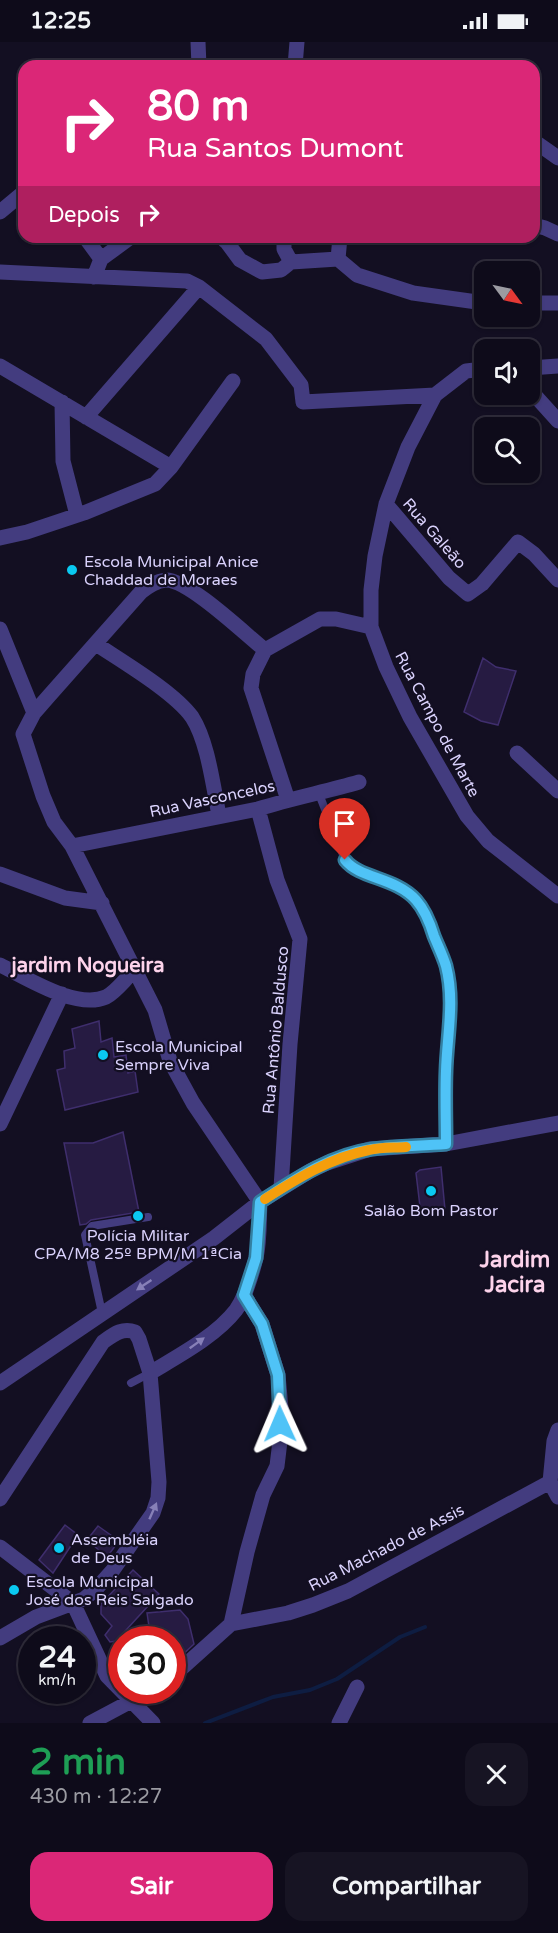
<!DOCTYPE html>
<html lang="pt">
<meta charset="utf-8">
<style>
:root{--surface:#0e0b1a;--page:#171423;--text:#f1f3f6;--muted:#9b9ba2;--line:#2e2b39;--accent:#db2777}
body{margin:0;font-family:"Varela Round",sans-serif;background:var(--page);color:var(--text);height:100vh;display:flex;flex-direction:column;font-size:22px;white-space:nowrap}
*{box-sizing:border-box;margin:0}
p{font-size:20px;color:var(--muted)}
.icon{flex:none;width:33px;height:33px;fill:none;stroke:currentColor;stroke-width:2;stroke-linecap:round;stroke-linejoin:round}
.map{position:relative;height:1681px;overflow:hidden}
.details{display:flex;flex-direction:column;background:var(--surface);flex:1}
.details>*{flex:none}
.top-card{position:absolute;left:18px;top:18px;width:522px;height:183px;border-radius:18px;box-shadow:0 2px 4px #0004,0 0 0 2px var(--line);background:#db2777;color:#fff;overflow:hidden}
.needle{width:39px;rotate:123deg}
.fabs{position:absolute;left:474px;top:219px;display:grid;gap:12px}
.fabs a{display:grid;place-items:center;width:66px;height:66px;border-radius:12px;background:var(--surface);box-shadow:0 2px 4px #0004,0 0 0 2px var(--line);font-size:30px}
.speed{position:absolute;left:18px;top:1584px;display:flex;gap:12px;font-size:30px;font-weight:700;text-align:center}
.speed>*{display:grid;place-content:center;width:78px;height:78px;border-radius:50%;background:var(--surface);box-shadow:0 2px 4px #0004,0 0 0 2px var(--line);line-height:1}
.speed small{font-size:15px;font-weight:400}
.speed .limit{border:9px solid #d22;background:#fff;color:#111}
.pin{position:absolute;display:grid;place-items:center;width:51px;height:51px;color:#fff;margin:-62px -26px;border-radius:50% 50% 50% 0;rotate:-45deg;box-shadow:0 0 6px #0007}
.pin .icon{rotate:45deg}
.me{position:absolute;width:66px;margin:-33px;rotate:359deg;stroke-linejoin:round;filter:drop-shadow(0 0 4px #0008)}
.turn{display:flex;align-items:center;gap:21px;height:126px;padding:0 30px;font-size:27px}
.turn .icon{width:78px;height:78px;stroke-width:2.5}
.turn b{display:block;font-size:42px;line-height:51px}
.then{display:flex;align-items:center;height:57px;padding:0 30px;background:#0003;gap:12px;font-size:22px}
.round{display:grid;place-items:center;flex:none;width:63px;height:63px;border-radius:18px;background:var(--page)}
.summary{display:flex;align-items:center;justify-content:space-between;height:102px;padding:0 30px}
h1{font-size:36px;font-weight:800;line-height:45px;color:#1e9e55}
.action{display:flex;gap:12px;margin-top:auto;padding:12px 30px}
.action a{flex:1;height:69px;border-radius:18px;background:var(--accent);color:#fff;font-size:24px;font-weight:800;line-height:69px;text-align:center}
.action a+a{background:var(--page);color:var(--text)}
.status{display:flex;justify-content:space-between;align-items:center;height:42px;padding:0 30px;background:var(--surface);direction:ltr}
.status svg{height:16px;fill:currentColor}
.map>svg:first-child{display:block}
</style>
<div class="status"><b>12:25</b><svg viewBox="0 0 49 12"><path d="M0 12V9h3v3zM5 12V6h3v6zM10 12V3h3v9zM15 12V0h3v12zM26 1h20v11H26zM47 4h2v5h-2z"/></svg></div>
<div class="map">
<svg width="558" height="1681" viewBox="0 0 558 1681">
<rect width="100%" height="100%" fill="#130f22"/>
<g fill="none" stroke-linecap="round" stroke-linejoin="round">
<!-- stream -->
<path stroke="#0e1d42" stroke-width="4" d="M205 1681 273 1655 310 1648 337 1637 400 1595 425 1585"/>
</g>
<!-- building -->
<path fill="#261b42" stroke="#3f2e6d" stroke-width="1.5" d="M483 616 496 625 516 629 498 683 481 679 464 670Z
M99 979 101 1000 112 996 114 1015 126 1013 128 1031 135 1029 138 1050 65 1068 57 1028 65 1026 64 1009 75 1006 72 987Z
M123 1090 139 1170 91 1178 86 1182 80 1183 64 1101H93Z
M441 1125 445 1168 421 1173 416 1131 420 1128Z
M65 1483 78 1493 53 1531 39 1518Z
M98 1484 119 1499 107 1515 87 1498Z
M133 1528 159 1552 116 1599 110 1600 105 1593 112 1584 101 1572V1562Z
M180 1568 188 1577 194 1602 180 1615 172 1616V1598H151L147 1571Z"/>
<g fill="none" stroke-linecap="round" stroke-linejoin="round">
<!-- service -->
<path stroke="#433c7f" stroke-width="8" d="M319 752 345 818C360 837 395 835 416 858 425 868 430 881 434 894 438 904 443 914 446 924 455 959 447 994 446 1029 445 1053 446 1078 446 1102
M102 1271 85 1193 92 1184 148 1175
M131 1341 150 1331"/>
<!-- minor -->
<path stroke="#433c7f" stroke-width="15" d="M198 0 199 24
M295 24 297 0
M534 99 558 116
M0 170 24 150
M534 183 545 186 558 192
M85 195 101 217
M223 195 240 218 262 230 281 228 291 220 338 217 357 233 413 251 484 261
M284 195V207L291 220
M225 199 234 195H266
M338 217 340 195
M0 230 187 239 199 245 266 297 301 343 303 360 435 353
M94 235 101 217 131 195
M530 261H558
M0 324 171 425
M530 326 558 324
M484 327 466 329 435 353 408 405 386 462 375 514 371 548V585L386 625 410 675 467 774 488 799 558 854
M530 348 558 379
M62 360 63 419 77 473
M86 375 199 245
M386 462 449 536 468 552 482 542 518 500 534 512 558 538
M0 496 27 490 84 471 155 442 171 425 233 339
M0 587 34 671
M96 602C123 620 174 650 192 675 208 700 213 744 219 773
M265 608 253 632 251 646 288 758
M265 608 320 577H336L371 585
M517 711 558 749
M258 767 277 838 300 897 290 1002 281 1146
M72 804 258 767C292 756 325 750 359 740
M0 832 65 856 102 861
M0 923C27 936 76 968 106 955 116 950 125 937 134 929
M0 1082 62 952
M260 1160 193 1061 170 1019 155 968 72 804 54 780 43 754 23 692 34 671 48 655 141 550C149 544 156 539 166 538 189 538 245 592 265 608
M0 1341 214 1196 260 1160 310 1129 327 1121 370 1107 446 1102 558 1081
M550 1440 554 1399 558 1388
M550 1440 558 1455
M0 1457 103 1300C113 1293 122 1285 135 1290L139 1297 150 1331
M0 1505 73 1561 107 1634 153 1681
M231 1582 288 1571 313 1563 348 1549 550 1440
M0 1596 36 1575 84 1557 96 1547 113 1528 153 1471 158 1456 159 1440 150 1331C178 1314 216 1294 236 1268 246 1254 252 1232 256 1216 260 1198 259 1178 260 1160
M172 1635 231 1582 247 1510 263 1453 277 1424 280 1399 281 1366 278 1333 262 1282 244 1253
M90 1681 152 1648
M339 1681 357 1645"/>
</g>
<!-- one-way arrows -->
<defs><path id="oneway-solid" d="M-6-.8H1V-3.2L6.5 0L1 3.2V.8H-6Z" transform="scale(1.5)"/></defs>
<g fill="#8780b8">
<use href="#oneway-solid" transform="translate(144 1243) rotate(146)"/>
<use href="#oneway-solid" transform="translate(197 1301) rotate(-36)"/>
<use href="#oneway-solid" transform="translate(153 1469) rotate(-66)"/>
</g>
<g fill="none" stroke-linecap="round" stroke-linejoin="round">
<defs>
<path id="route" d="M280 1382 278 1333 262 1282 244 1253 256 1216 260 1160C294 1138 330 1113 372 1107 396 1104 421 1104 446 1102 446 1078 445 1053 446 1029 447 994 455 959 446 924 443 914 438 904 434 894 430 881 425 868 416 858 395 835 360 837 345 818"/>
</defs>
<!-- route casing -->
<use href="#route" stroke="#337fa1" stroke-width="15"/>
<!-- route -->
<use href="#route" stroke="#4fc3f7" stroke-width="10"/>
<!-- slow -->
<path stroke="#f59e0b" stroke-width="10" d="M265 1157C298 1136 330 1116 369 1108 381 1105 394 1106 406 1105"/>
</g>
<!-- markers -->
<g fill="#0ac9f1" stroke="#130f22" stroke-width="2">
<circle cx="72" cy="528" r="6"/>
<circle cx="103" cy="1013" r="6"/>
<circle cx="431" cy="1149" r="6"/>
<circle cx="138" cy="1174" r="6"/>
<circle cx="59" cy="1506" r="6"/>
<circle cx="14" cy="1548" r="6"/>
</g>
<g text-anchor="middle" stroke-width="4.5" stroke-linejoin="round" paint-order="stroke">
<!-- street labels -->
<g font-size="16" fill="#dad2fd" stroke="#130f22">
<text transform="translate(435 491) rotate(49)" y="6">Rua Galeão</text>
<text transform="translate(438 682) rotate(62)" y="6">Rua Campo de Marte</text>
<text transform="translate(212 756) rotate(-12)" y="6">Rua Vasconcelos</text>
<text transform="translate(275 988) rotate(-85)" y="6">Rua Antônio Baldusco</text>
<text transform="translate(386 1505) rotate(-27)" y="6">Rua Machado de Assis</text>
</g>
<!-- poi labels -->
<g font-size="16" fill="#dad2fd" stroke="#130f22" text-anchor="start">
<text x="84" y="525">Escola Municipal Anice<tspan x="84" dy="18">Chaddad de Moraes</tspan></text>
<text x="115" y="1010">Escola Municipal<tspan x="115" dy="18">Sempre Viva</tspan></text>
<text x="431" y="1174" text-anchor="middle">Salão Bom Pastor</text>
<text x="138" y="1199" text-anchor="middle">Polícia Militar<tspan x="138" dy="18">CPA/M8 25º BPM/M 1ªCia</tspan></text>
<text x="71" y="1503">Assembléia<tspan x="71" dy="18">de Deus</tspan></text>
<text x="26" y="1545">Escola Municipal<tspan x="26" dy="18">José dos Reis Salgado</tspan></text>
</g>
<!-- quarter labels -->
<g font-size="20" font-weight="bold" fill="#fdd3eb" stroke="#130f22">
<text x="88" y="930">jardim Nogueira</text>
</g>
<!-- district labels -->
<g font-size="22" font-weight="bold" fill="#fdd3eb" stroke="#130f22">
<text x="515" y="1225">Jardim<tspan x="515" dy="25">Jacira</tspan></text>
</g>
</g>
</svg>
<div class="fabs">
<a><svg class="needle" viewBox="-14 -14 28 28"><path d="M0-13l5 13h-10z" fill="#e53935"/><path d="M0 13l5-13h-10z" fill="#9b9ba2"/></svg></a>
<a><svg class="icon" aria-label="sound" viewBox="0 0 24 24"><path d="M4 9h4l5-4v14l-5-4H4zM17 9q2 3 0 6"/></svg></a>
<a><svg class="icon" aria-label="search" viewBox="0 0 24 24"><circle cx="10" cy="10" r="6"/><path d="M15 15l6 6"/></svg></a>
</div>
<div class="speed"><div>24<small>km/h</small></div><div class="limit">30</div></div>
<div class="pin" style="left:345px;top:818px;background:#d93025"><svg class="icon" aria-label="arrive" viewBox="0 0 24 24"><path d="M6 21V4h12l-3 4 3 4H6"/></svg></div>
<svg class="me" style="left:280px;top:1382px" viewBox="-20 -20 40 40"><path d="M0-17L14 15 0 8-14 15z" fill="#4fc3f7" stroke="#fff" stroke-width="4"/></svg>
<div class="top-card">
<div class="turn"><svg class="icon" aria-label="right" viewBox="0 0 24 24"><path d="M7 20v-9h11M14 6l5 5-5 5"/></svg><div><b>80 m</b>Rua Santos Dumont</div></div>
<div class="then">Depois<svg class="icon" aria-label="right" viewBox="0 0 24 24"><path d="M7 20v-9h11M14 6l5 5-5 5"/></svg></div>
</div>
</div>
<section class="details">
<div class="summary"><div><h1>2 min</h1><p>430 m · 12:27</p></div><a class="round"><svg class="icon" aria-label="close" viewBox="0 0 24 24"><path d="M6 6l12 12M18 6L6 18"/></svg></a></div>
<div class="action"><a>Sair</a><a>Compartilhar</a></div>
</section>
